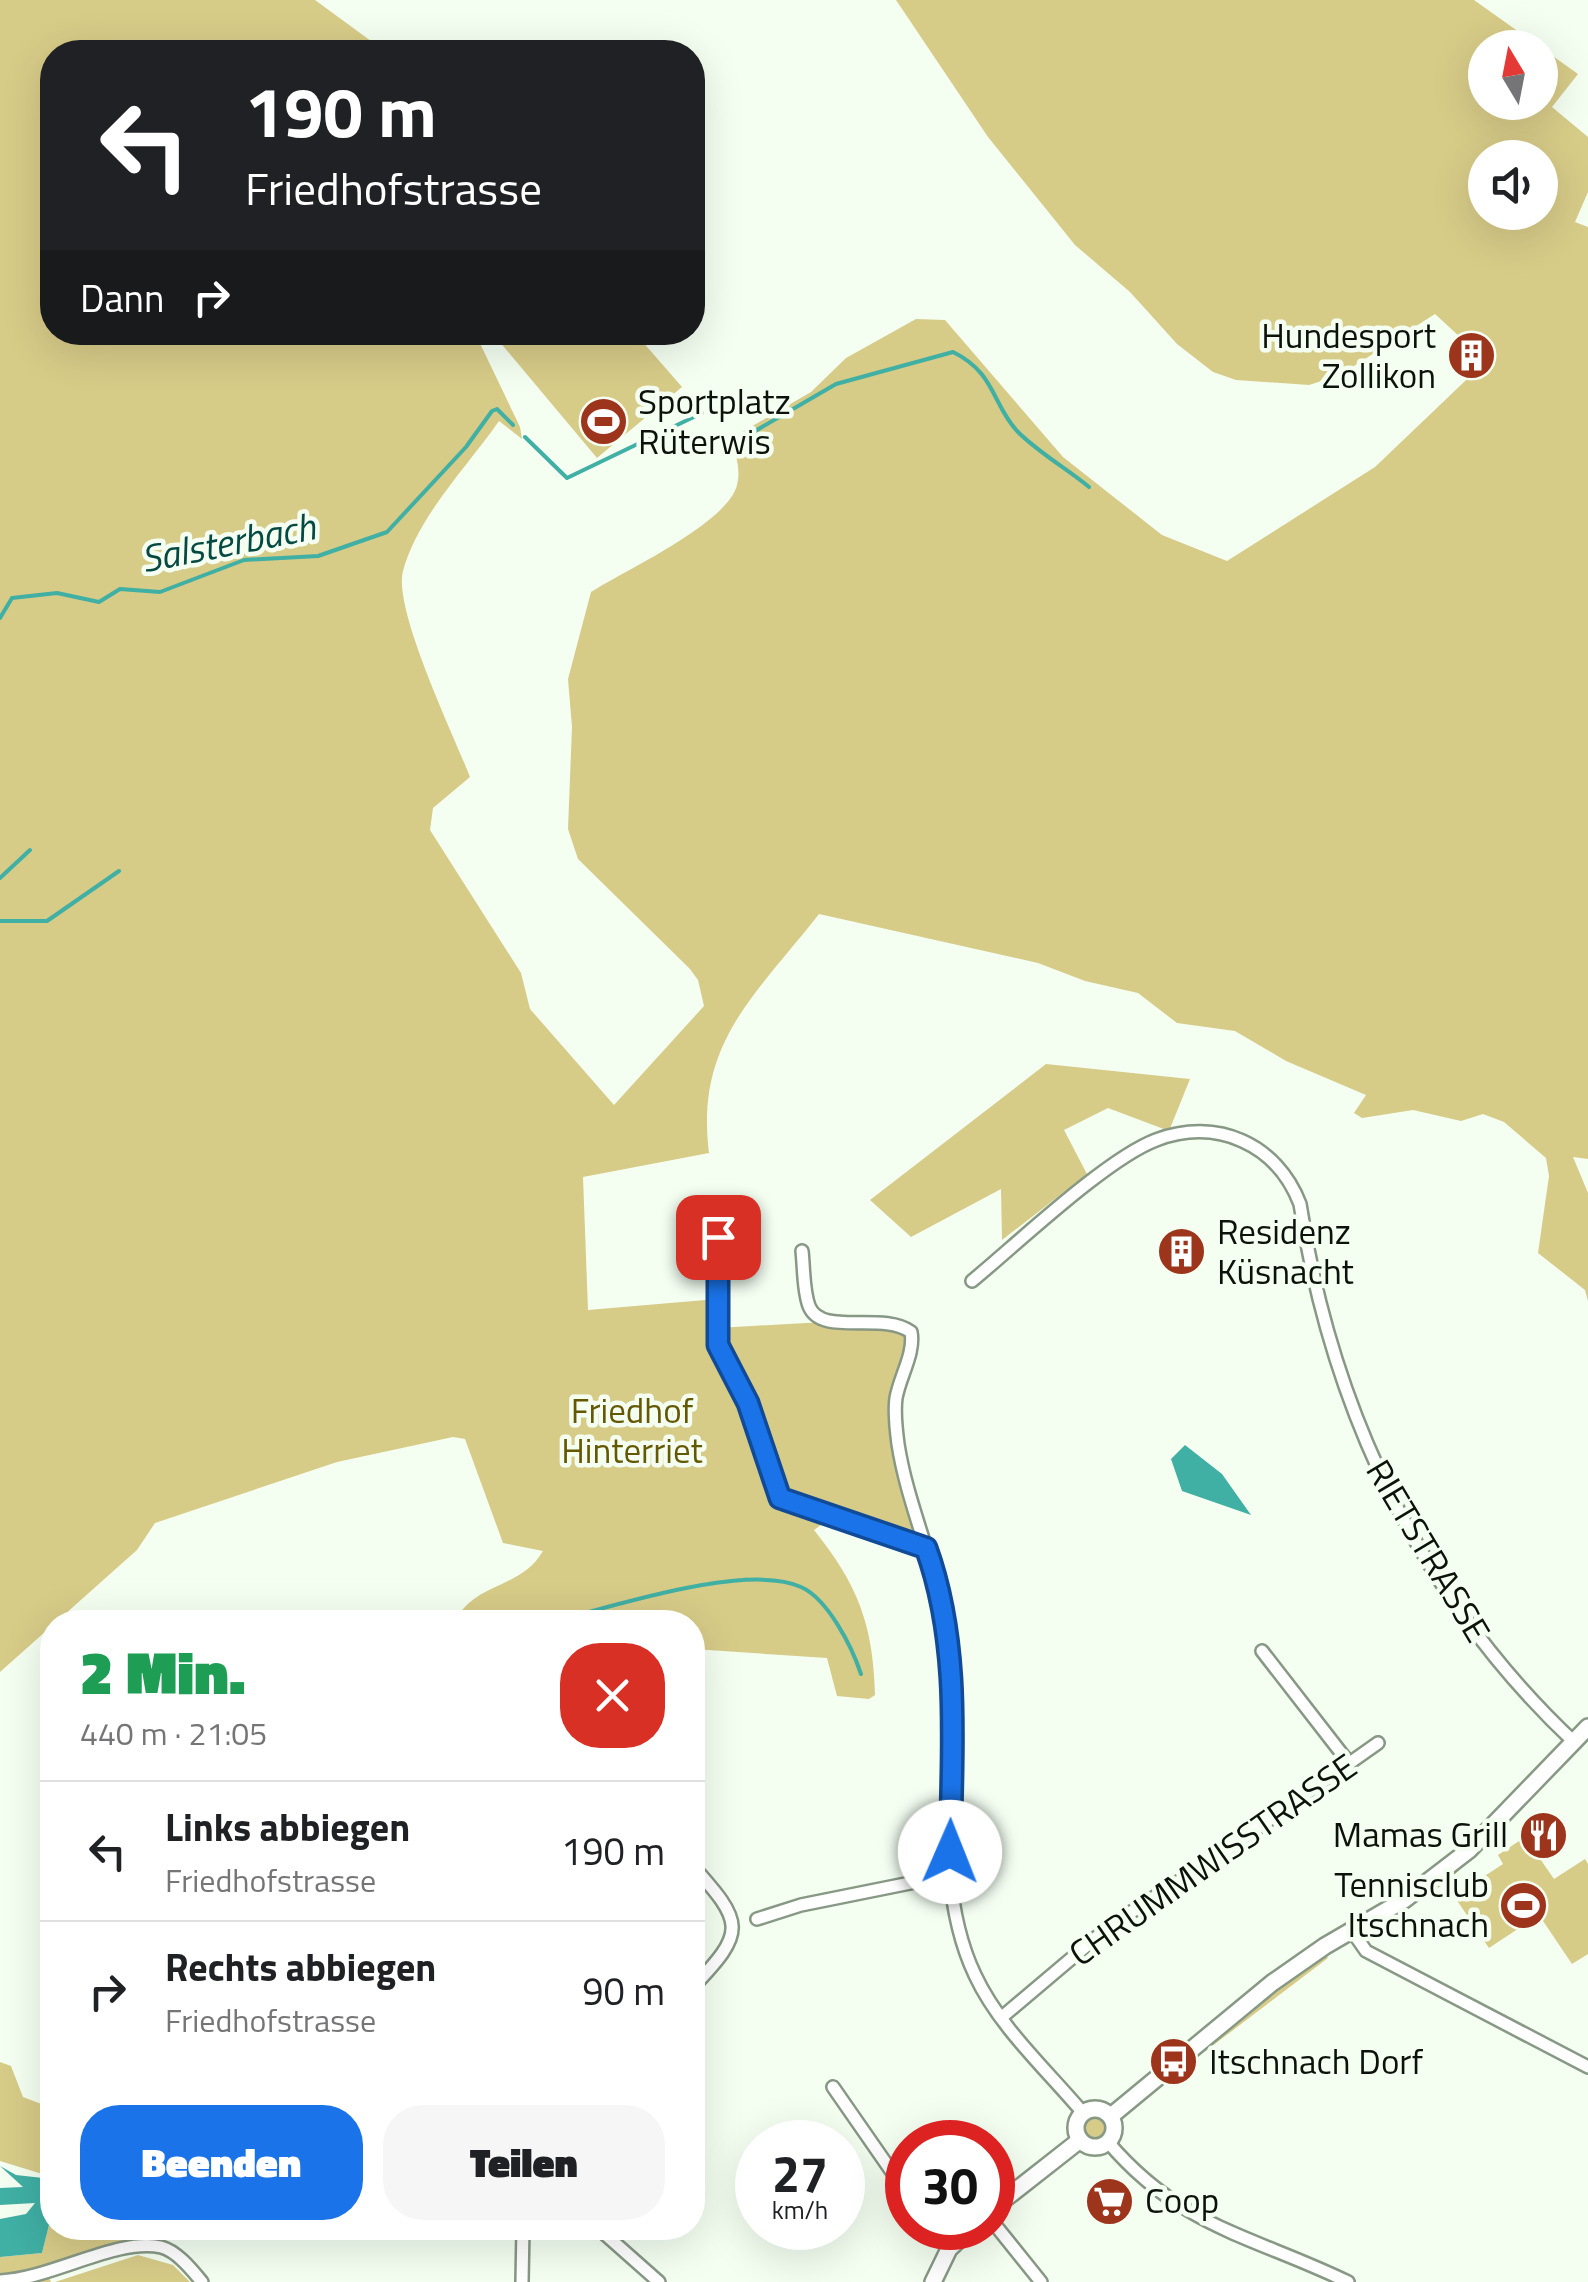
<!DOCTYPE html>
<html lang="de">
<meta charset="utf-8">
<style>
:root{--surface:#fff;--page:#f6f6f6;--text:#202124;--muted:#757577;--line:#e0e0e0;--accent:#1a73e8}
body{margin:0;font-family:"Titillium Web",sans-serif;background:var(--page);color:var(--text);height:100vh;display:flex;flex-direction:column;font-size:38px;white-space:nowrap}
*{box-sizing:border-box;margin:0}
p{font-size:32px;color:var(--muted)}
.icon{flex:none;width:55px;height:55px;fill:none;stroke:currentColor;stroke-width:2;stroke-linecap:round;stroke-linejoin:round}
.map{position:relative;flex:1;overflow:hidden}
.details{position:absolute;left:40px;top:1610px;width:665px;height:630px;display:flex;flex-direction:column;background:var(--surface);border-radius:40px;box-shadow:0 10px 40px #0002}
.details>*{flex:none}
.guide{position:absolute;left:40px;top:40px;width:665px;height:305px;border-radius:40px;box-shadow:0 10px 40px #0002;background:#202124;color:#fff;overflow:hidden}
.needle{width:65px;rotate:350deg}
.fabs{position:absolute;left:1468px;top:30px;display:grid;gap:20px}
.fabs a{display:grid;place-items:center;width:90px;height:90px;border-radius:50%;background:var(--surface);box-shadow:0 10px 40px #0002;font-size:50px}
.speed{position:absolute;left:735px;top:2120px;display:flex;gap:20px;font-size:50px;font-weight:700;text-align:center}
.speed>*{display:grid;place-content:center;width:130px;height:130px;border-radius:50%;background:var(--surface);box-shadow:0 10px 40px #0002;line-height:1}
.speed small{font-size:25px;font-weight:400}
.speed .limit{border:15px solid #d22;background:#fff;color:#111}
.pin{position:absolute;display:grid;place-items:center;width:85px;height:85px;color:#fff;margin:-42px;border-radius:20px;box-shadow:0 5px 15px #0006}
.me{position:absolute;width:110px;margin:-55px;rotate:1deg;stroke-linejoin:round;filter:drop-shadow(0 0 8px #0008)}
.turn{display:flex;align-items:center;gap:35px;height:210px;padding:0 40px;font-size:45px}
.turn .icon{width:130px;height:130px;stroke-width:2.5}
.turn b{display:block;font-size:70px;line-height:85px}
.then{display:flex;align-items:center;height:95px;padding:0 40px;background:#0003;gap:20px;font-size:38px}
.round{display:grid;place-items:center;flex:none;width:105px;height:105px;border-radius:40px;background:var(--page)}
.overview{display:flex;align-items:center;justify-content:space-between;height:170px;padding:0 40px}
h1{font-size:60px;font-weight:800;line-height:75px;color:#1e9e55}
.button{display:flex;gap:20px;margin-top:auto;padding:20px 40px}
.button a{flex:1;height:115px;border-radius:40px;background:var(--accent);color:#fff;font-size:40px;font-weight:800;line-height:115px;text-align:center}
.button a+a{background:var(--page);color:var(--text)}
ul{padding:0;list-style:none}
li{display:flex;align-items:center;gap:30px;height:140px;padding:0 40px;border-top:2px solid var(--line)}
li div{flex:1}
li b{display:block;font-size:38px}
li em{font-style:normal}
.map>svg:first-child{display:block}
</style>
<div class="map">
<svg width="1588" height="2282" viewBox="0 0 1588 2282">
<rect width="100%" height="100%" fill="#f4fff2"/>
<!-- green -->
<path fill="#d7cb88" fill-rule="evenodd" d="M0 0H315L386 52H52V332L475 333 520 427 522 439 499 421C467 467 418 516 403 571 393 610 454 735 470 777L433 808 430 830 521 973 530 1009 614 1105 704 1006 698 980 690 969 578 859 568 829 572 727 568 679 591 592C624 571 728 523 737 485 741 469 736 454 730 439L811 392 846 358 916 319 945 320 1063 457 1162 535 1227 561 1375 467 1486 361 1435 314 1340 375 1309 385 1236 380 1213 372 1177 344 1130 292 1075 245 988 137 896 0H1474L1578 74 1552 107 1588 137V192L1575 222 1588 227V1159L1573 1157 1588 1193V1301L1585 1290 1538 1253 1549 1176 1546 1158 1504 1122 1483 1114 1461 1121 1413 1110 1362 1118 1354 1113 1366 1095 1286 1061 1235 1031 1177 1023 1138 993 1085 981 1038 963 819 914C756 995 695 1042 709 1153L583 1177 588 1310 717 1299V1328L859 1320 911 1332 902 1370 898 1446 926 1547 822 1515 825 1522 814 1530C858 1585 873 1624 875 1695L869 1699 837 1696 827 1658 693 1649 692 1622H454C477 1580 520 1590 543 1551L503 1543 465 1439 453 1437 337 1462 155 1523 137 1550 0 1672ZM1485 48H1540V102H1485ZM1485 158H1540V212H1485Z
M509 332 635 333 682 387 597 458 499 341Z
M1046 1064 1190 1079 1169 1131 1108 1108 1064 1130 1087 1174 1002 1240 1001 1189 911 1237 870 1200Z
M1521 1810 1447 1882 1370 1933 1439 1883Z
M1525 1837 1554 1879 1585 1859 1588 1864V1954L1572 1964 1539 1915 1489 1948 1454 1896 1503 1864 1498 1855Z
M1326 1955 1328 1958 1203 2053 1260 2003Z
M0 2062 11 2066 23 2097 52 2108V2177L0 2161Z
M1083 2128a12 12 0 1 1 24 0a12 12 0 1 1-24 0Z
M52 2213V2228H174L170 2240 147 2232 137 2239 46 2269 51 2282H0V2257L42 2253Z
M138 2255 173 2265 190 2282H55Z"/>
<!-- water -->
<path fill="#40afa4" d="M1185 1445 1222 1474 1251 1515 1182 1491 1171 1459Z
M0 2166 16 2175 52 2179V2213L42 2253 0 2257V2219L26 2214 35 2203 0 2205V2188L23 2187Z"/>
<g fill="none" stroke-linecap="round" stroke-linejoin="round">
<!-- stream -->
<path stroke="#40afa4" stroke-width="4" d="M525 437 567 478 702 413
M738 441 836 384 953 352C996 373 992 405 1018 432 1038 452 1067 469 1089 487
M0 618 12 598 57 593 99 602 120 589 160 592 244 560 318 556 387 532 466 447 492 411 497 409 513 425
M0 878 30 850
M0 921H47L119 871
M552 1622C611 1607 747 1562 801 1587 828 1599 852 1647 861 1674
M158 2228V2229"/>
<defs>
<path id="minor" d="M719 1216 718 1345 748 1403 780 1498 926 1547
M802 1251C804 1268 803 1290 809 1306 821 1337 882 1311 911 1332 915 1353 900 1376 896 1398 894 1412 896 1429 898 1444 908 1509 939 1569 946 1636 958 1743 928 1877 975 1975 999 2027 1047 2070 1083 2113
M972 1281C1017 1244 1106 1159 1156 1140 1217 1117 1277 1144 1300 1204 1332 1411 1421 1598 1574 1742
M1262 1651 1349 1763
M692 1865C744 1923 747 1931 692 1988
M757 1919 801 1905 950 1875
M1352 1931 1366 1951 1588 2067
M1002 2017 1111 1925 1211 1861 1378 1743
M833 2087 908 2195
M1108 2142C1181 2228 1253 2236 1348 2282
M992 2221 1041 2282
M598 2228 659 2282
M930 2228 949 2249
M0 2281C51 2279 118 2237 161 2247 177 2251 192 2270 202 2282
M522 2282 523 2228"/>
<path id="secondary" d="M1076 2128a19 19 0 1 1 38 0a19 19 0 1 1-38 0Z
M1111 2116 1272 1983 1325 1946 1404 1900 1469 1850 1588 1727
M992 2209 1080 2140
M933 2282 949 2249 971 2228"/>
</defs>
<!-- minor casing -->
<use href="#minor" stroke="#879885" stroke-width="16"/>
<!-- secondary casing -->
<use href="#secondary" stroke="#879885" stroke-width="20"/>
<!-- minor -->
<use href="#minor" stroke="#fff" stroke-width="11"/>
<!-- secondary -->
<use href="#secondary" stroke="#fff" stroke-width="15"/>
</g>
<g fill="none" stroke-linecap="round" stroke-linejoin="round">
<defs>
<path id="route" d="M718 1237V1345L748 1403 780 1498 926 1548C961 1644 952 1752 950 1852"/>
</defs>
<!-- route casing -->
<use href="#route" stroke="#114b97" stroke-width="25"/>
<!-- route -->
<use href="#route" stroke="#1a73e8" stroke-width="18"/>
</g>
<!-- icons -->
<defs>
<symbol id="building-disc" viewBox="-11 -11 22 22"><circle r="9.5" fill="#9d341c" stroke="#f4fff2"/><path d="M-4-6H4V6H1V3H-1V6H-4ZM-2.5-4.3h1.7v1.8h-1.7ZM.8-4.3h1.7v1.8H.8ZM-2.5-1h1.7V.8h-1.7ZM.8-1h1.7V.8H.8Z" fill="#fff"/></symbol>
<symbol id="stadium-disc" viewBox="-11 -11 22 22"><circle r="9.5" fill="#9d341c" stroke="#f4fff2"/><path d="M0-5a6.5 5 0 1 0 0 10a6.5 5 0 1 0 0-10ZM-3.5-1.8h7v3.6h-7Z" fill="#fff"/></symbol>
<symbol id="restaurant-disc" viewBox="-11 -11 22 22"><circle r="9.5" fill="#9d341c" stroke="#f4fff2"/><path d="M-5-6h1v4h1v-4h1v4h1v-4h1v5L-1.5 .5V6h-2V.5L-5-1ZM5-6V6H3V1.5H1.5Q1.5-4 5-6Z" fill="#fff"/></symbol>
<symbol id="bus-disc" viewBox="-11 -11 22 22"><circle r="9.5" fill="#9d341c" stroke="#f4fff2"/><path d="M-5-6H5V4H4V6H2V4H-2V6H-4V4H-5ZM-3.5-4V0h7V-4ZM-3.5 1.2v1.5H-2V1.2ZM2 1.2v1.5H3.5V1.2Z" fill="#fff"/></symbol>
<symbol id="supermarket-disc" viewBox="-11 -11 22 22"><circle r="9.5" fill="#9d341c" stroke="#f4fff2"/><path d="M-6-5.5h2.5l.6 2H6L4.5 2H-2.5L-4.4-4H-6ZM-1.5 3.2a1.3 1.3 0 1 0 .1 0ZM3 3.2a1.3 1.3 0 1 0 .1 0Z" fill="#fff"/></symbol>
</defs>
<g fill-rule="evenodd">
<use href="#building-disc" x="1444" y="328" width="55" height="55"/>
<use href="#stadium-disc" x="576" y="394" width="55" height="55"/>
<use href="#building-disc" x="1154" y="1224" width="55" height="55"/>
<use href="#restaurant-disc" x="1516" y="1808" width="55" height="55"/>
<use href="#stadium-disc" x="1496" y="1878" width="55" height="55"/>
<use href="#bus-disc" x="1146" y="2034" width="55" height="55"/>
<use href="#supermarket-disc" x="1082" y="2174" width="55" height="55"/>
</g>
<g text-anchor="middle" stroke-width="9" stroke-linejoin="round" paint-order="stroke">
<!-- poi labels -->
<g font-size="35" fill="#0c120b" stroke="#f4fff2" text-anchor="start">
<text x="1436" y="348" text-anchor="end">Hundesport<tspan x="1436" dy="40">Zollikon</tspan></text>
<text x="638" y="414">Sportplatz<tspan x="638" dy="40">Rüterwis</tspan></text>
<text x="1217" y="1244">Residenz<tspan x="1217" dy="40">Küsnacht</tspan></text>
<text x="1508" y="1847" text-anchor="end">Mamas Grill</text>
<text x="1489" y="1897" text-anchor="end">Tennisclub<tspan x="1489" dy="40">Itschnach</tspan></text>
<text x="1209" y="2074">Itschnach Dorf</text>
<text x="1145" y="2213">Coop</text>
</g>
<!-- park labels -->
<g font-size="35" fill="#645803" stroke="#f4fff2">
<text x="632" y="1423">Friedhof<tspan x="632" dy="40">Hinterriet</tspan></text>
</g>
<!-- street labels -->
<g font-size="35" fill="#0c120b" stroke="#f4fff2">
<text transform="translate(1428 1551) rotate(59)" y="12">RIETSTRASSE</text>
<text transform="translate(1213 1860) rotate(-35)" y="12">CHRUMMWISSTRASSE</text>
</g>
<!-- water labels -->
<g font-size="38" font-style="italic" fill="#054943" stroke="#f4fff2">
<text transform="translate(228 543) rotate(-11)" y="13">Salsterbach</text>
</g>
</g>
</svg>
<div class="fabs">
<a><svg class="needle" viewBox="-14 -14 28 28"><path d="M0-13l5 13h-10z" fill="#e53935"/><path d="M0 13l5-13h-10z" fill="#757577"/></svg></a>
<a><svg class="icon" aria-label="sound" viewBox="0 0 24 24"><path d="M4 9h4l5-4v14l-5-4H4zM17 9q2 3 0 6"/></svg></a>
</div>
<div class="speed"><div>27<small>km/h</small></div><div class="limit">30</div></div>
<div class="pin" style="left:718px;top:1237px;background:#d93025"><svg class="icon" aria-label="arrive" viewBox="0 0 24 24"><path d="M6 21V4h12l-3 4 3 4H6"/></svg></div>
<svg class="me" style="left:950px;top:1852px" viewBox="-20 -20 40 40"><circle r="19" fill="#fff"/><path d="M0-13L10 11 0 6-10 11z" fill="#1a73e8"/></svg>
<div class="guide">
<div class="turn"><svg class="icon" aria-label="left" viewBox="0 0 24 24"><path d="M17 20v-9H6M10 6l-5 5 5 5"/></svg><div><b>190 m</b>Friedhofstrasse</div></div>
<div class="then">Dann<svg class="icon" aria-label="right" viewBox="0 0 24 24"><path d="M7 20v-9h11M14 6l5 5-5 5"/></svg></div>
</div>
<section class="details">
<div class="overview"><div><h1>2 Min.</h1><p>440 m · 21:05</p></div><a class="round" style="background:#d93025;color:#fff"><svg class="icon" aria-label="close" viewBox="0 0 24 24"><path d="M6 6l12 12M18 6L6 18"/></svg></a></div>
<ul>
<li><svg class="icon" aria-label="left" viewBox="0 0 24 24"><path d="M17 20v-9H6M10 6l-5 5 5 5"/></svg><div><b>Links abbiegen</b><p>Friedhofstrasse</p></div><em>190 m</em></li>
<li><svg class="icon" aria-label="right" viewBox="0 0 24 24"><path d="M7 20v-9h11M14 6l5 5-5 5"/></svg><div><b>Rechts abbiegen</b><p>Friedhofstrasse</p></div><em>90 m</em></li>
</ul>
<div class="button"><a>Beenden</a><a>Teilen</a></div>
</section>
</div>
